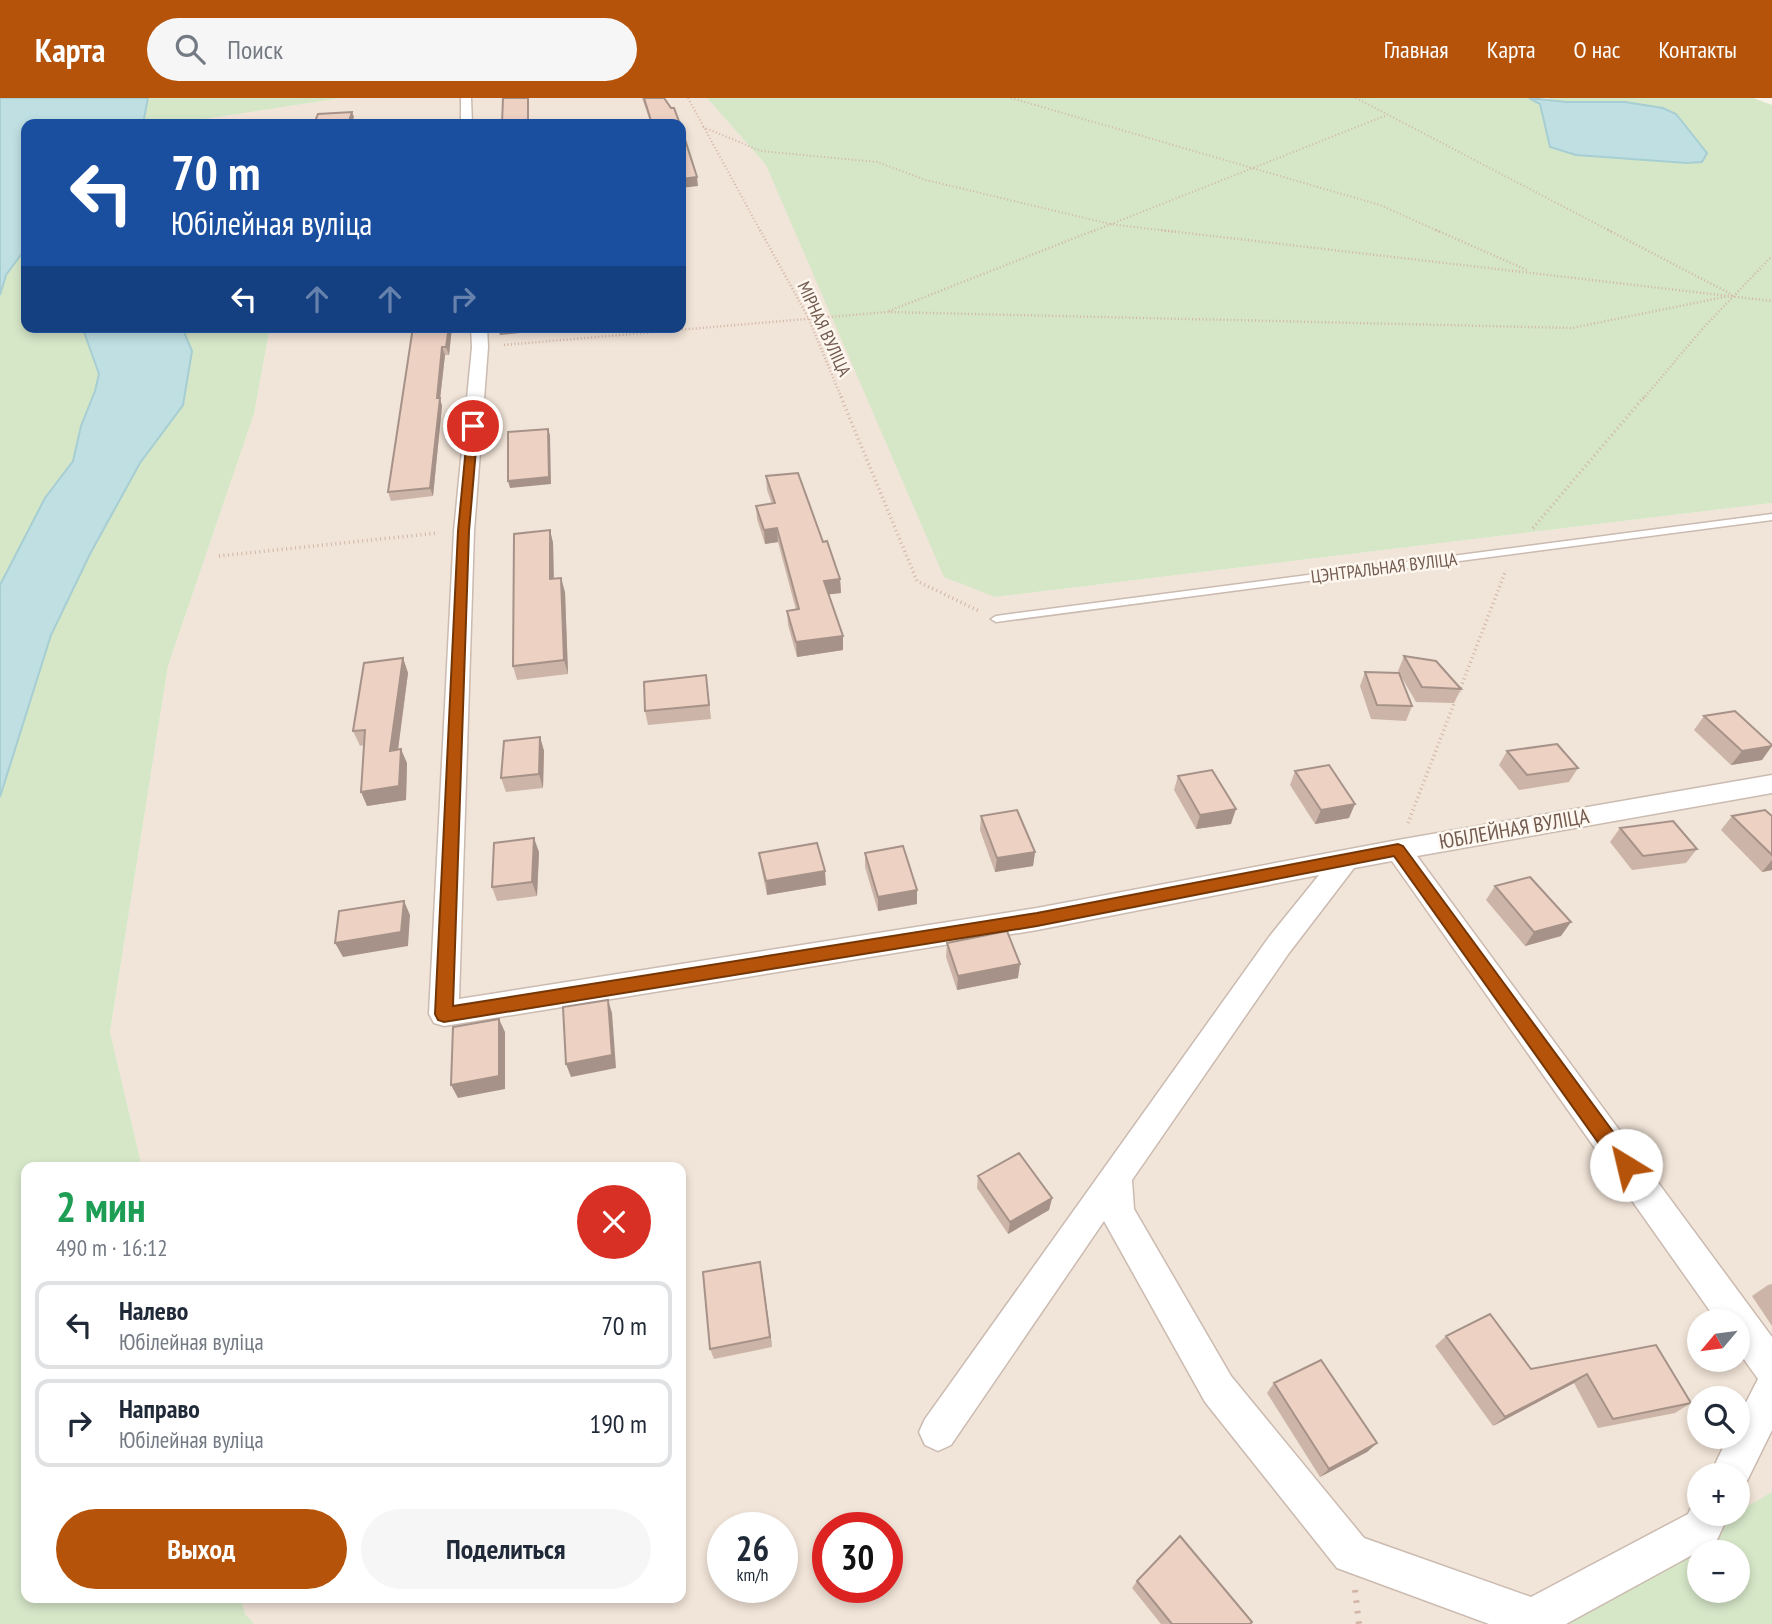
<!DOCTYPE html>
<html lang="ru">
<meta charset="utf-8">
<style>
:root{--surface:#fff;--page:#f6f6f7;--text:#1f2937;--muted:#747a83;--line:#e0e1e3;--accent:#b45309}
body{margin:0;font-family:"PT Sans Narrow",sans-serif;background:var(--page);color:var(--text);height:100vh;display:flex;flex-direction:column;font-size:26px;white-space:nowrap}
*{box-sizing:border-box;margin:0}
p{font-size:23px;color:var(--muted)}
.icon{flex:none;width:38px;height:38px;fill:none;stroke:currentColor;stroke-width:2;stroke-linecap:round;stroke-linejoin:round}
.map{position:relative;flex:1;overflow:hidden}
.details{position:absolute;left:21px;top:1064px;width:665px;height:441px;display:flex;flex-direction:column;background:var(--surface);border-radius:14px;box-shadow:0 4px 10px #0003}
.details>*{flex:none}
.guide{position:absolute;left:21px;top:21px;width:665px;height:214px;border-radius:14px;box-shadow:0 4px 10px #0003;background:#1a4fa0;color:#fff;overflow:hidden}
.needle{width:46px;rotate:241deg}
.controls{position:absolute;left:1687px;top:1211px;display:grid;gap:14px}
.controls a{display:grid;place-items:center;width:63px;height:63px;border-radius:50%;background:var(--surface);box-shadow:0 4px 10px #0003;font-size:35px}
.speed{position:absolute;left:707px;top:1414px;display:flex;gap:14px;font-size:35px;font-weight:700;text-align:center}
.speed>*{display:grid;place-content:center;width:91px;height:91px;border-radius:50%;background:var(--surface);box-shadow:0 4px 10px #0003;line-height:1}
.speed small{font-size:18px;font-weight:400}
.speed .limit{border:10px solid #d22;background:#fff;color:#111}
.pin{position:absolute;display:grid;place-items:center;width:60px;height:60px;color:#fff;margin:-30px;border:4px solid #fff;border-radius:50%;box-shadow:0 2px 7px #0007}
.me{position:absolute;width:77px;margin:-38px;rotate:324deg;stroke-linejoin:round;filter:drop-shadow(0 0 5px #0008)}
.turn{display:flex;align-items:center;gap:24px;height:147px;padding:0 35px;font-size:32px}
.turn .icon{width:91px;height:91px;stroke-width:2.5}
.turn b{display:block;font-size:49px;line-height:60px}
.lanes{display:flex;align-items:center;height:66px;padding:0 35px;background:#0003;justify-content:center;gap:35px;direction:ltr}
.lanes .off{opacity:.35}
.round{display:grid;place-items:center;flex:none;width:74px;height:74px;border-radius:37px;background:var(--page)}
.headline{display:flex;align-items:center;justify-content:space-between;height:119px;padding:0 35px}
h1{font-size:42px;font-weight:700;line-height:52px;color:#1e9e55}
.primary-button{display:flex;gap:14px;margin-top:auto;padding:14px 35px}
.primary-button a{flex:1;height:80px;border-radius:42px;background:var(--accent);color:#fff;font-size:28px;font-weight:700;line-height:80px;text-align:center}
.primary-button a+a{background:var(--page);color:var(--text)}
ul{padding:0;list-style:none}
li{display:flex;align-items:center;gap:21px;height:88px;margin:0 14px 10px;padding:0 21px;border:4px solid var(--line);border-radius:14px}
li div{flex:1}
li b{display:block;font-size:26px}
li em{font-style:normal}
header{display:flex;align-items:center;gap:42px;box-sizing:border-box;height:98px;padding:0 35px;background:var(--accent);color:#fff}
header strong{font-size:33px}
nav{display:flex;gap:38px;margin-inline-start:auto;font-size:24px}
.search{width:490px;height:63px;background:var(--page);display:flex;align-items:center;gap:18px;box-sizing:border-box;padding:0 24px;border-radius:38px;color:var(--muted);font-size:26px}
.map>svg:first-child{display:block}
</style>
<header>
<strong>Карта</strong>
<div class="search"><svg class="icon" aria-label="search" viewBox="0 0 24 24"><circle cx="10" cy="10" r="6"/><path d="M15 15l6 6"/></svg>Поиск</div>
<nav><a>Главная</a><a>Карта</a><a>О нас</a><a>Контакты</a></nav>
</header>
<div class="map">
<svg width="1772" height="1526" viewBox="0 0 1772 1526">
<rect width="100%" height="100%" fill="#faf3e9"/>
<!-- residential -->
<path fill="#f1e4d8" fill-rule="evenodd" d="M342 0H707L766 67 995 499 1772 405V1394L1738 1414V1377H1699V1416H1734L1544 1526H254L245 1516 241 1500H681V1069H142L110 934 168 568 254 316 270 229H681V26H191V23ZM1699 1223H1738V1262H1699ZM1699 1300H1738V1339H1699ZM723 1430H782V1489H723ZM828 1430H887V1489H828Z"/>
<!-- green -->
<path fill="#d6e7c8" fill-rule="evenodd" d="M148 0H342L192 23 191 26H143Z
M707 0H1529L1540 6 1550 48 1663 10 1625 4H1559L1547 0H1753L1772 7V405L995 499 944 479 766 67Z
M26 150V229H270L254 316 168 568 110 934 142 1069H26V1500H241L245 1516 254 1526H0V197L6 177Z
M1772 1394V1526H1544ZM1699 1454H1738V1493H1699Z"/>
<!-- water -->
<path fill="#bfdfe2" stroke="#a6ced3" stroke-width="2" d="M0 0H148L143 26H26V150L6 177 0 197Z
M1529 0 1566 4H1625L1663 10 1676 16 1707 55 1702 64 1687 65 1576 57 1550 49 1540 6Z
M88 229H182L192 253 183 307 140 365 90 456 51 537 0 699V487L45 400 73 363 81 328 95 293 99 276 84 234Z"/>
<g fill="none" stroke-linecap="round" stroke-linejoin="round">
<defs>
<path id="service" d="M1772 416V422L996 524 991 521 996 518Z"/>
<path id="minor" d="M461 0H471L472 26H461Z
M471 229H487L488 249 474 433 459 901 1037 810 1398 742 1772 677V695L1417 758 1772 1239V1332L1743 1391 1738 1393V1377H1710L1728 1339H1738V1320L1758 1281 1738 1253V1223H1717L1392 763 1354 770 1289 855 1132 1082 1134 1111 1231 1278 1364 1440 1531 1499 1688 1416 1695 1402 1699 1400V1416H1729L1716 1444 1566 1526H1489L1337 1470 1205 1304 1104 1123 951 1347 938 1353 925 1347 919 1334 925 1321 1269 839 1319 777 1037 832 444 928 434 925 429 916 454 433 472 249Z"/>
</defs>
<!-- service casing -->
<use href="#service" stroke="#cbbab0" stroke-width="3"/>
<!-- minor casing -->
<use href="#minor" stroke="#cbbab0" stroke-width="3"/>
<!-- path-far3 -->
<path stroke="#d2b5a6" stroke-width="2" stroke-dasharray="1 2.5" stroke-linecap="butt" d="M688 0 761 134
M1011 0 1380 107 1440 134
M1356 0 1612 134
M703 29 761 53 877 64 926 82 1110 126 1176 134
M1091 134 1387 17"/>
<!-- path-far2 -->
<path stroke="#d2b5a6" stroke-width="2.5" stroke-dasharray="1 2.5" stroke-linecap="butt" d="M760 132 808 219 842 301
M1161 132 1772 203
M1436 132 1527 172
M1608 132 1731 196
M889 213 1095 132
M504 247 887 214 1572 230 1734 197
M1643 301 1704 229 1772 158"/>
<!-- path-far1 -->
<path stroke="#d2b5a6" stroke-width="3.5" stroke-dasharray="1 3.5" stroke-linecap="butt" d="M841 299 917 483 979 513
M1533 430 1644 299
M219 458 438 435
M1459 594 1506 472
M1408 725 1455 603"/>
<!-- path -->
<path stroke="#d2b5a6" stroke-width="6" stroke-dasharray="2.5 8" stroke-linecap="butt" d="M1355 1492 1359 1526"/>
<!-- service -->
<use href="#service" fill="#fff" fill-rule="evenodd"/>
<!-- minor -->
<use href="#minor" fill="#fff" fill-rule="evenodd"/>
</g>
<!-- wall -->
<path fill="#ccb4a8" d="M642 0H664L680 26H651Z
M413 229H452L449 257H445L440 301 442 308 433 398 391 403 388 394Z
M766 378 823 444 840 481 841 495 828 496 843 538V552L797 559 788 527 787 513 796 512 778 444 765 446 757 421 756 408 772 406 767 392Z
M550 432 553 445 554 481 565 494 568 576 517 582 513 568Z
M1404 558 1461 591 1454 605 1416 604 1398 573Z
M403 560 408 575 398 651 407 665 406 702 367 708 364 647 360 648 353 633Z
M1365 574 1412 608 1406 623 1371 621 1360 588Z
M708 592 711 621 648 627 645 613Z
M1704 618 1762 662 1731 667 1694 632Z
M540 639 544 653 543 690 506 694 501 680Z
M1507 653 1578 670 1569 684 1519 692 1499 667Z
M1295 673 1349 720 1315 726 1290 687Z
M1178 678 1231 726 1196 731 1174 692Z
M981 718 1035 754 1033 768 995 774 980 732Z
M1732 718H1772V772L1762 774 1721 732Z
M1620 730 1697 751 1686 765 1632 772 1610 744Z
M539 754 537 798 497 803 492 789Z
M759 755 826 787 767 797 761 769Z
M865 755 917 806 878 813 865 769Z
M1495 788 1561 838 1525 848 1486 802Z
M947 845 1018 880 957 892 946 859Z
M978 1078 1052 1100 1049 1112 1008 1136 977 1090Z
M762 1175 772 1249 714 1261 710 1251Z
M1772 1186V1228L1752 1198 1768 1187Z
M1446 1238 1531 1271 1656 1247 1691 1305 1675 1315 1598 1330 1574 1285 1493 1328 1435 1248Z
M1274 1285 1377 1345 1367 1354 1320 1379 1267 1295Z
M1137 1483 1250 1526H1161L1132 1490Z"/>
<!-- shaded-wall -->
<path fill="#a69288" d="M352 14 354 19 351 26H348Z
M697 79 698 88 681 90V81Z
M449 229H452L449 257 446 249Z
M514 229H529V234L500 237 498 231Z
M442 249 445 257 440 301 442 308 433 398 430 390 437 300Z
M548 331 550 337 551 386 510 390 508 383Z
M777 430 778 444 765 446 764 432Z
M550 432 553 445 554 495 550 481Z
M561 480 565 494 568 576 564 562Z
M840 481 841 495 824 497V483Z
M843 538V552L797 559 796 544Z
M403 560 408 575 396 667 390 653Z
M540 639 544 653 543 690 539 676Z
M1772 648 1762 662 1731 667 1742 653Z
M401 651 407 665 406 702 367 708 361 694Z
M1355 706 1349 720 1315 726 1321 712Z
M1236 711 1231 726 1196 731 1200 717Z
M534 740 539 754 537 798 532 784Z
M1035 754 1033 768 995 774 997 760Z
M1772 762V772L1762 774Z
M825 773 826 787 767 797 766 783Z
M917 792V806L878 813V799Z
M404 803 410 817 408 848 343 859 335 845Z
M1571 824 1561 838 1525 848 1534 834Z
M1020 866 1018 880 957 892 958 878Z
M608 902 612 915 616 970 571 979 566 966Z
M499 921 505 934V991L458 1000 451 987Z
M1052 1100 1049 1112 1008 1136 1010 1124Z
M760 1164 762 1175 772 1249 770 1239Z
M1587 1276 1574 1285 1493 1328 1505 1319Z
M1377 1345 1367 1354 1320 1379 1329 1371Z"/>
<!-- building -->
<path fill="#edd1c3" stroke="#a69288" stroke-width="2" d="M503 0H528V26H502Z
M644 0H664L671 10H674L680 26H652Z
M352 14 348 26H314L318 16Z
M681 29 697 79 681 81Z
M413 229H449L446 249H442L437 300H440L430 390 388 394Z
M548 331 549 379 508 383V334Z
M798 375 823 444 827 443 840 481 824 483 843 538 796 544 787 513 799 511 777 430 764 432 756 408 775 405 766 378Z
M550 432V481L561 480 564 562 513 568 514 436Z
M1404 558 1436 563 1461 591 1422 589Z
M403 560 390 653 401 651 399 688 361 694 365 632 353 633 364 565Z
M1365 574 1399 575 1412 608 1377 607Z
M706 577 709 607 645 613 644 584Z
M1735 613 1772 647V648L1742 653 1704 618Z
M540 639 539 676 501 680 504 643Z
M1557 646 1578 670 1527 677 1507 653Z
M1329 667 1355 706 1321 712 1295 673Z
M1212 672 1236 711 1200 717 1178 678Z
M1017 712 1035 754 997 760 981 718Z
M1765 712 1772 718V757L1732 718Z
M1673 723 1697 751 1643 758 1620 730Z
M534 740 532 784 492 789 494 745Z
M817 745 825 773 766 783 759 755Z
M903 748 917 792 878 799 865 755Z
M1530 779 1571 824 1534 834 1495 788Z
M404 803 401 834 335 845 339 813Z
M1007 833 1020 866 958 878 947 845Z
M608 902 612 957 566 966 563 909Z
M499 921V978L451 987 453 929Z
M1019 1055 1052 1100 1010 1124 978 1078Z
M760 1164 770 1239 710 1251 703 1174Z
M1490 1216 1531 1271 1656 1247 1691 1305 1613 1321 1587 1276 1505 1319 1446 1238Z
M1321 1262 1377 1345 1329 1371 1274 1285Z
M1180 1438 1252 1524 1250 1526H1172L1137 1483Z"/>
<!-- route -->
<path fill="#b45309" stroke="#753606" stroke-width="2" d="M473 325 478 328 469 433 453 908 1037 815 1398 746 1403 748 1633 1061 1635 1067 1633 1074 1626 1076 1619 1074 1394 758 1037 828 444 924 438 922 435 916 458 433 468 328Z"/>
<g text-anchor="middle" stroke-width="5" stroke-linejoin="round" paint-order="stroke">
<!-- far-street labels -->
<g font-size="18" fill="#725a4f" stroke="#fdf7ef">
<text transform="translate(824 231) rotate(65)" y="6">МІРНАЯ ВУЛІЦА</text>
<text transform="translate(1384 470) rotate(-7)" y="6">ЦЭНТРАЛЬНАЯ ВУЛІЦА</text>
</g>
<!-- street labels -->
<g font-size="21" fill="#725a4f" stroke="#fdf7ef">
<text transform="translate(1514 731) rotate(-10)" y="7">ЮБІЛЕЙНАЯ ВУЛІЦА</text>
</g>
</g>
</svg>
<div class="controls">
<a><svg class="needle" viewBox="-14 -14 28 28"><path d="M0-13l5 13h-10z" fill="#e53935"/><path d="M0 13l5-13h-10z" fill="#747a83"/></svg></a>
<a><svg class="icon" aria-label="search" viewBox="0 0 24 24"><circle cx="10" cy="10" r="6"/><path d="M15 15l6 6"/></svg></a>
<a>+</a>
<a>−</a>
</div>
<div class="speed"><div>26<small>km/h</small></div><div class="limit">30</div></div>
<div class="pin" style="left:473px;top:328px;background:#d93025"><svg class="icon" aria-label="arrive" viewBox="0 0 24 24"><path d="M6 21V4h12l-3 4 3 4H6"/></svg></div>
<svg class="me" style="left:1626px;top:1067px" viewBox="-20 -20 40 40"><circle r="19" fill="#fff"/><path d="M0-13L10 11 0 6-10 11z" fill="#b45309"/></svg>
<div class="guide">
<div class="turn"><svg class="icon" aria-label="left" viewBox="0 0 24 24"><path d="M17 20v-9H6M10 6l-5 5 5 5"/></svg><div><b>70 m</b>Юбілейная вуліца</div></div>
<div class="lanes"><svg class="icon" aria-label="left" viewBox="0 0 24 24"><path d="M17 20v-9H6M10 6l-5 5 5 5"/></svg><svg class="icon off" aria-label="ahead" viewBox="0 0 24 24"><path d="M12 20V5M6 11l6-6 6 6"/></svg><svg class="icon off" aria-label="ahead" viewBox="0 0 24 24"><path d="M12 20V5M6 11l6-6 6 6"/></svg><svg class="icon off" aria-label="right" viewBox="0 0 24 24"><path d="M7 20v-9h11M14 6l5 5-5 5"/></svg></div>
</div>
<section class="details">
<div class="headline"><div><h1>2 мин</h1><p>490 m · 16:12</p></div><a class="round" style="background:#d93025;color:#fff"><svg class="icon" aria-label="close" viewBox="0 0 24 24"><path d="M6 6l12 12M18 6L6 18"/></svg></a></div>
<ul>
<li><svg class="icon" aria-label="left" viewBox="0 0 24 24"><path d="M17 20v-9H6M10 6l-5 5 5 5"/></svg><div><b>Налево</b><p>Юбілейная вуліца</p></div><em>70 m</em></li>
<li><svg class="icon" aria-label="right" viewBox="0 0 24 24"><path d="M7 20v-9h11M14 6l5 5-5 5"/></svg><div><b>Направо</b><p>Юбілейная вуліца</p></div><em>190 m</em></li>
</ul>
<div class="primary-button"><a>Выход</a><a>Поделиться</a></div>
</section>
</div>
